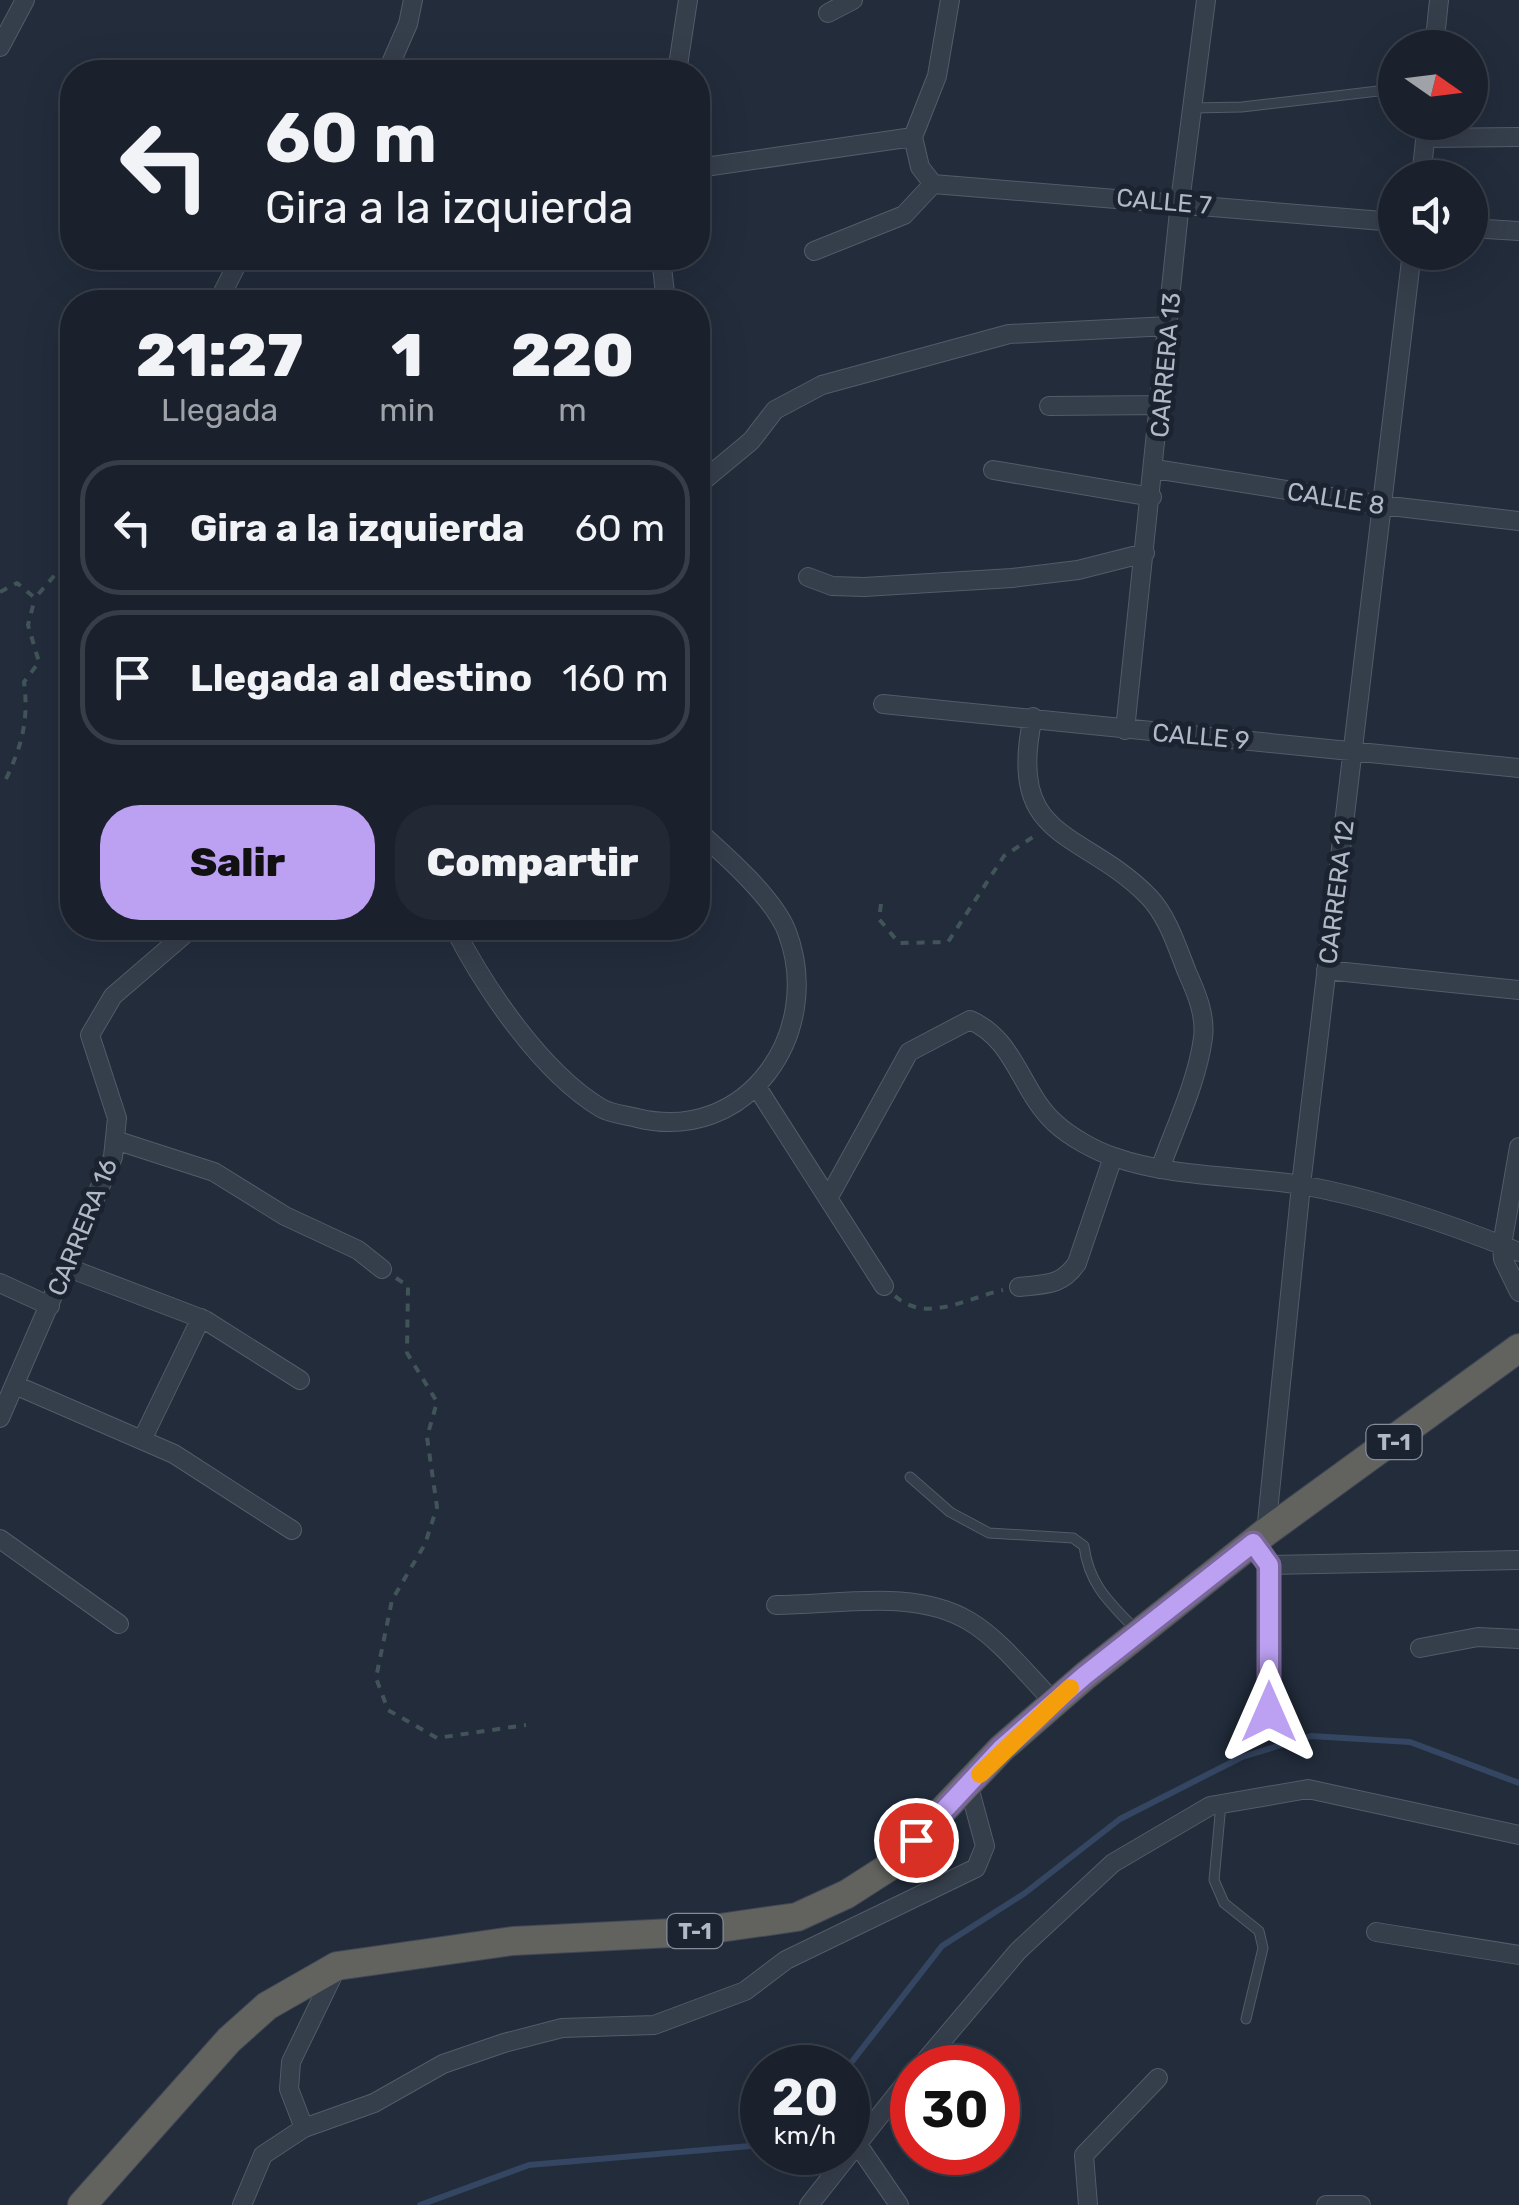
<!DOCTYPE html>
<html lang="es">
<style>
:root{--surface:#1a212c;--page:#232934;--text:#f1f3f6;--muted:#9fa3a9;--line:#383e48;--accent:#bca0f2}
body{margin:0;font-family:Rubik,sans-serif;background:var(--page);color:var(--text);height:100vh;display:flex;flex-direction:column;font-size:38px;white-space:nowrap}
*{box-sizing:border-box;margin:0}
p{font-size:32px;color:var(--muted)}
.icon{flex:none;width:55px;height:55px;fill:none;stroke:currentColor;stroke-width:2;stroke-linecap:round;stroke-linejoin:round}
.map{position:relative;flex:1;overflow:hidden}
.panel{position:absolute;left:60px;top:290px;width:650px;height:650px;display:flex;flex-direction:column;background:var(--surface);border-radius:40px;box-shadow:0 10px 40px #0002,0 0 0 2px var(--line)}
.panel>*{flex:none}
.banner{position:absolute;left:60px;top:60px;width:650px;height:210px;border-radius:40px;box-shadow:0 10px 40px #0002,0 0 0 2px var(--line);background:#1a212c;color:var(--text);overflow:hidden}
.needle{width:65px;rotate:104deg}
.fabs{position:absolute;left:1378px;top:30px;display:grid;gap:20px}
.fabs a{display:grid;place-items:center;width:110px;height:110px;border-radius:50%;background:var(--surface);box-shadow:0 10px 40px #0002,0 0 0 2px var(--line);font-size:50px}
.speed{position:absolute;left:740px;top:2045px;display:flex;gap:20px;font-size:50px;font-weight:700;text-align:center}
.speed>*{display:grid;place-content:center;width:130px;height:130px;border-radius:50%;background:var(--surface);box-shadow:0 10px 40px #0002,0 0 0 2px var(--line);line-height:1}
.speed small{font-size:25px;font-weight:400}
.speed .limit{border:15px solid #d22;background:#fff;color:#111}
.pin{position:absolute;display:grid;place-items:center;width:85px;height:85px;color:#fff;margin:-42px;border:5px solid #fff;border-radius:50%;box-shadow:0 2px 10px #0007}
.me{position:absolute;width:110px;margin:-55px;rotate:0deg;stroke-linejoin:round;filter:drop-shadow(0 0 8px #0008)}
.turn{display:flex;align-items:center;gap:35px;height:210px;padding:0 40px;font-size:45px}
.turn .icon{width:130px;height:130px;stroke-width:2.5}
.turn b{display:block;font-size:70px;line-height:85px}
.eta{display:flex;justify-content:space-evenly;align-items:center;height:170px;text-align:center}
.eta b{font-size:60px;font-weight:800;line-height:70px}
.button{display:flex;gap:20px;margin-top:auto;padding:20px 40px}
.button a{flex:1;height:115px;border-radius:40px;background:var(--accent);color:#111;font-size:40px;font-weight:800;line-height:115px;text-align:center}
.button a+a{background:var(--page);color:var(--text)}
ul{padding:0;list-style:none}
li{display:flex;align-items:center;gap:30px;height:135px;margin:0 20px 15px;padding:0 20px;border:5px solid var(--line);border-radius:40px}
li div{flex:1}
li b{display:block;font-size:38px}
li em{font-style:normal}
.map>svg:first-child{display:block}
</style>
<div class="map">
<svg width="1519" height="2205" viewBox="0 0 1519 2205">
<rect width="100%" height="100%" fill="#222c3b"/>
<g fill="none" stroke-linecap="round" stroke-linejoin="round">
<!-- stream -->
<path stroke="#354662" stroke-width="6" d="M847 2068 942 1946 1025 1893 1120 1819 1242 1757 1311 1736 1410 1742 1519 1783
M420 2205 529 2165 762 2145"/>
<defs>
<path id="service" d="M1193 108 1242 107 1395 89
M910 1477 950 1512 989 1533 1073 1538 1084 1546C1089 1585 1110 1603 1137 1631
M1221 1804 1214 1880 1224 1903 1259 1931 1263 1948 1246 2019"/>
<path id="minor" d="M828 13 853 0
M0 47 25 0
M1434 48 1439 0
M387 72 408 24 413 0
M677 72 688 0
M1425 138 1519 137
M698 168 913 137
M1421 178 1427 122
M933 184 1395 222
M933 184 920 167 913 137 937 76 950 0
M1470 228 1519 231
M814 251 904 215 933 184
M661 258 666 302
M218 302 240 258
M1049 406 1161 405
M1155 469 1381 505 1519 521
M993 470 1152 497
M698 485 751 441 775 410 822 385 1009 334 1169 326
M808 577 832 586 864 587 1012 578 1078 570 1145 553
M883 704 1519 768
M1033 717C1005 843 1083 829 1149 897 1168 917 1177 947 1187 972 1196 992 1206 1015 1203 1038 1197 1082 1175 1127 1160 1169
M1125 730 1180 202 1206 0
M454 928C485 988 541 1072 601 1108 611 1114 626 1115 637 1118 747 1145 825 1032 787 932 774 898 725 855 698 831
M1326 970 1519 990
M758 1089 884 1286
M115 1140 214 1172 285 1216 358 1250 382 1269
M1519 1147 1502 1245 1503 1259 1519 1292
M830 1195 909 1052 970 1020C1016 1040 1020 1091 1055 1123 1069 1136 1095 1151 1114 1157 1174 1178 1239 1175 1301 1185 1375 1198 1450 1224 1519 1252
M66 1267 205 1320 300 1380
M0 1283 50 1306
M1019 1287C1045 1284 1062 1286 1077 1263L1113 1157
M15 1385 174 1454 292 1530
M0 1418 113 1157 117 1118 90 1035 113 996 192 928
M142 1440 201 1318
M1266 1532 1301 1185 1412 252
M0 1539 119 1624
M1269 1565 1519 1560
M776 1605C838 1605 914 1588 969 1621 1001 1640 1028 1676 1054 1702
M1420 1648 1478 1637 1519 1639
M1269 1712V1565
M1376 1932 1519 1955
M919 2068 1018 1951 1113 1863 1210 1806 1308 1789 1519 1835
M304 2128 289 2089 291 2062 335 1971
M856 2142 899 2205
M242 2205 263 2155 304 2128 374 2103 443 2064 504 2043 562 2028 654 2025 745 1991 786 1960 976 1868 985 1846 969 1787
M809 2205 912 2075
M1088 2205 1084 2155 1158 2078
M1326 2205H1361"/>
<path id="trunk" d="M82 2205 229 2040 267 2006 337 1966 513 1941 692 1932 797 1917 847 1894 889 1867 1002 1748 1085 1676 1266 1532 1519 1348"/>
</defs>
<!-- service casing -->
<use href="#service" stroke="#545b69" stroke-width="11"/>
<!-- minor casing -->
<use href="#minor" stroke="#545b69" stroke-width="20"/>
<!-- trunk casing -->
<use href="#trunk" stroke="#414856" stroke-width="30"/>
<!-- path -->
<path stroke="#415559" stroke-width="4" stroke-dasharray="8 8" stroke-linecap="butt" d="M0 592 17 583 35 598 72 555
M6 779C22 745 29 720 24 682L39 662 28 625 35 598
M881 904 879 919 899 943 948 942 1004 856 1036 835
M396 1278 408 1286 407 1353 437 1402 427 1437 437 1507 425 1544 392 1600 376 1678 388 1710 437 1738 526 1725
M895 1296C926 1324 967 1298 1003 1290"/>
<!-- service -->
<use href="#service" stroke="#353e4b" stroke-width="9"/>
<!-- minor -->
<use href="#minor" stroke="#353e4b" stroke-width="18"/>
<!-- trunk -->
<use href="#trunk" stroke="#62625e" stroke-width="28"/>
</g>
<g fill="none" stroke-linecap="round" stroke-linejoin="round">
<defs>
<path id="route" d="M916 1840 1002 1748 1084 1676 1253 1543 1269 1565V1712"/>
</defs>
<!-- route casing -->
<use href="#route" stroke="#7a689d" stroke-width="25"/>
<!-- route -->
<use href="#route" stroke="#bca0f2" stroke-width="18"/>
<!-- slow -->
<path stroke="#f59e0b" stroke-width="18" d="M980 1774 1070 1688"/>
</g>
<g text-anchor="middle" stroke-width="10" stroke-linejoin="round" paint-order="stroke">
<!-- shield labels -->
<g fill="#1b2330" stroke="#848b9a" stroke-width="2.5">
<rect x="1366.5" y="1425" width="55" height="34" rx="8"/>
<rect x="667.5" y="1914" width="55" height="34" rx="8"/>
</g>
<g font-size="22" font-weight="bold" fill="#b1b8c7">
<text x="1394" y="1450">T-1</text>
<text x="695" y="1939">T-1</text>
</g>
<!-- street labels -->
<g font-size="25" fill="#b1b8c7" stroke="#1b2330">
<text transform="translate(1164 201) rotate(5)" y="9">CALLE 7</text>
<text transform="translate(1165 365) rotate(-85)" y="9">CARRERA 13</text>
<text transform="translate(1336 498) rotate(9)" y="9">CALLE 8</text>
<text transform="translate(1201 736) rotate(5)" y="9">CALLE 9</text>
<text transform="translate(1336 892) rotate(-83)" y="9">CARRERA 12</text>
<text transform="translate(82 1227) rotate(-68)" y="9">CARRERA 16</text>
</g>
</g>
</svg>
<div class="fabs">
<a><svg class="needle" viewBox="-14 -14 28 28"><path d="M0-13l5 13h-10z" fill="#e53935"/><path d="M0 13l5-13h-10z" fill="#9fa3a9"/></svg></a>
<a><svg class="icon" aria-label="sound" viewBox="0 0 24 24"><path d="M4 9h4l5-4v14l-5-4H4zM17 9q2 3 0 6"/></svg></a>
</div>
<div class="speed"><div>20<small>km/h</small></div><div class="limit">30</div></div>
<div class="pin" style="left:916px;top:1840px;background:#d93025"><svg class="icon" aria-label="arrive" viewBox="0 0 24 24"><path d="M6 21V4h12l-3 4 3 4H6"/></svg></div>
<svg class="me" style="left:1269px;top:1712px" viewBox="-20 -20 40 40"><path d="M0-17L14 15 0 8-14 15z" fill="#bca0f2" stroke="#fff" stroke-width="4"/></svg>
<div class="banner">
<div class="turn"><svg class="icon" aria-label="left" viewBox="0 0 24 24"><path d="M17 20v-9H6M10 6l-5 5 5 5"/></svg><div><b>60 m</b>Gira a la izquierda</div></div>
</div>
<section class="panel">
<div class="eta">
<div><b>21:27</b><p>Llegada</p></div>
<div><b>1</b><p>min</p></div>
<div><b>220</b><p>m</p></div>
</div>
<ul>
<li><svg class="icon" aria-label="left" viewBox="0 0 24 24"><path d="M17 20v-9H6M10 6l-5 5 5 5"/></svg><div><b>Gira a la izquierda</b></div><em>60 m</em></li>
<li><svg class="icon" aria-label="arrive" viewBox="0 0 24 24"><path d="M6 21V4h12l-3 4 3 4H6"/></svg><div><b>Llegada al destino</b></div><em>160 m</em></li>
</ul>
<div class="button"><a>Salir</a><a>Compartir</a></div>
</section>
</div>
